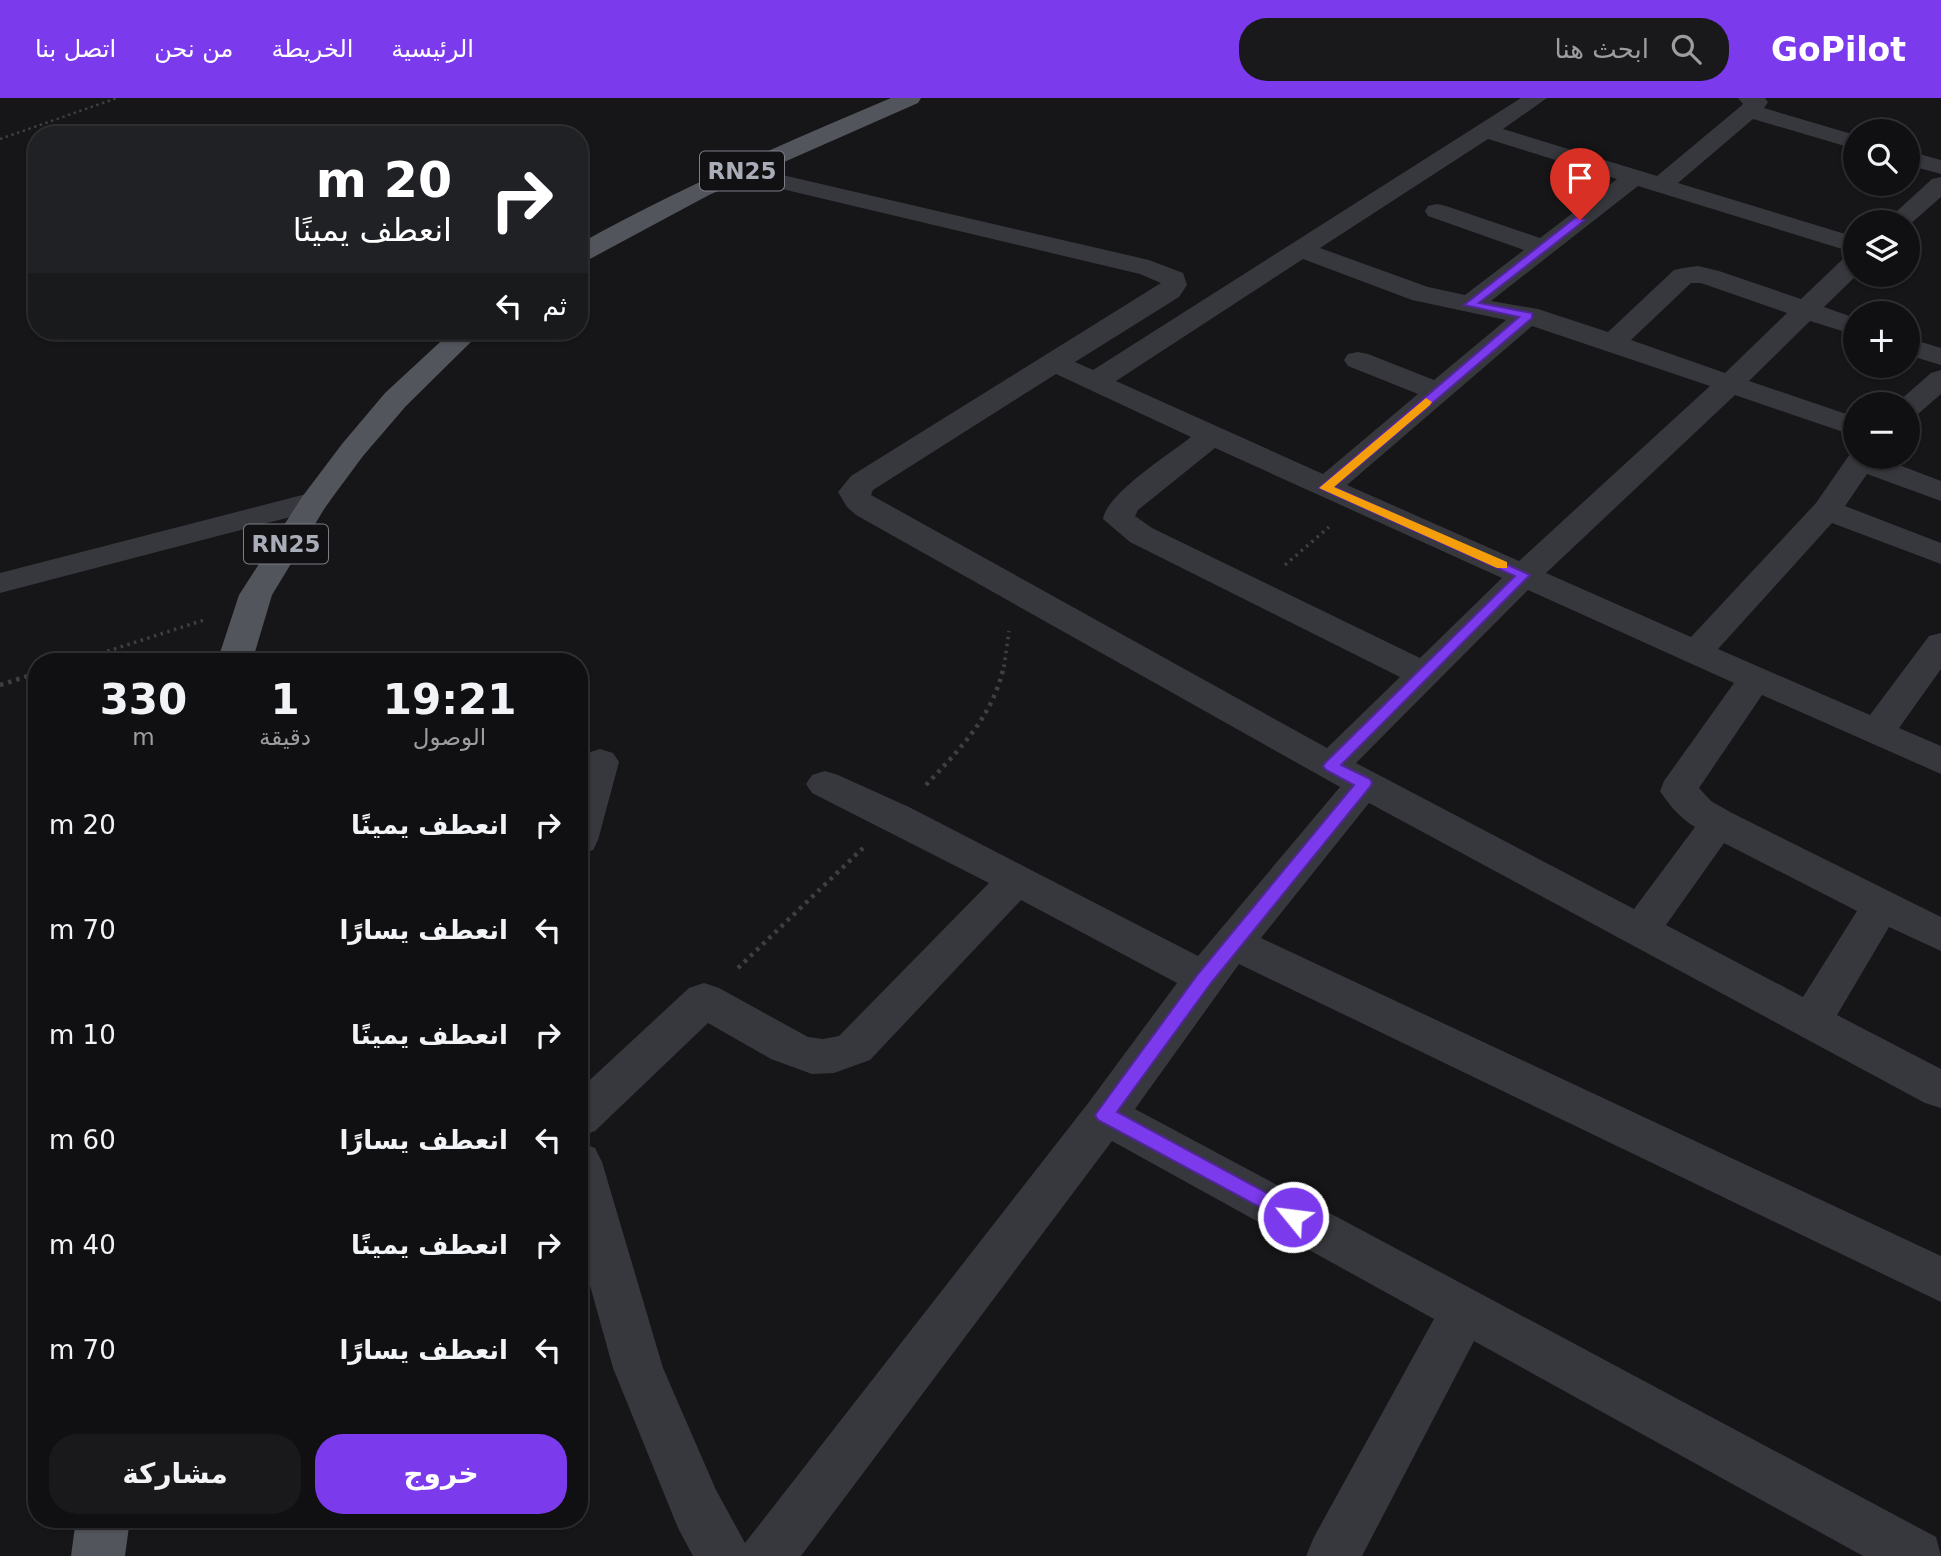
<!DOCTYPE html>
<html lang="ar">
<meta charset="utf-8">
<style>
:root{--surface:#101012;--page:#19191b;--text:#f1f3f6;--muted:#9c9d9f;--line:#303032;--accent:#7c3aed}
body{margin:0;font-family:"DejaVu Sans","Noto Sans Arabic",sans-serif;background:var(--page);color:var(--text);direction:rtl;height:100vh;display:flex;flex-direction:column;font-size:26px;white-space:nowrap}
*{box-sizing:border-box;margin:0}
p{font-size:23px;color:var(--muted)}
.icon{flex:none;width:38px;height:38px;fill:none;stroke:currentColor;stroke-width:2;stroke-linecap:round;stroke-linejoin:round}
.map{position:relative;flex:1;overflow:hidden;direction:ltr}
.details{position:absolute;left:28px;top:555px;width:560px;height:875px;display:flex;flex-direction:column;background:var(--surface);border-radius:28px;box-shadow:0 2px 5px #0004,0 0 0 2px var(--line);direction:rtl}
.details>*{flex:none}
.hud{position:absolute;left:28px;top:28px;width:560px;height:214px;border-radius:28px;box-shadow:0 2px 5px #0004,0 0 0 2px var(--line);direction:rtl;background:#202124;color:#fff;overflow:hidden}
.buttons{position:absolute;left:1843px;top:21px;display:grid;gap:14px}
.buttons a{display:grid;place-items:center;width:77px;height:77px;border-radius:50%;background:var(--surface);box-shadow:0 2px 5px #0004,0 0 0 2px var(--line);font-size:35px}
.pin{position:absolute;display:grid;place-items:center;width:60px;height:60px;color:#fff;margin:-72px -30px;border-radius:50% 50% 50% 0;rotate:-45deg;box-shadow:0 0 7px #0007}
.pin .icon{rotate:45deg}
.me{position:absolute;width:77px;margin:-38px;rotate:299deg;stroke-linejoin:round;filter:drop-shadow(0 0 5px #0008)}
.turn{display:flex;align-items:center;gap:24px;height:147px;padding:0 21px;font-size:32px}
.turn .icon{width:91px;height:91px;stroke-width:2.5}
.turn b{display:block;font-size:49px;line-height:60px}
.then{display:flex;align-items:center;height:66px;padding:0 21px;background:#0003;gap:14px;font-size:26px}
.eta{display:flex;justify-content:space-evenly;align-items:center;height:119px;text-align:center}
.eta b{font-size:42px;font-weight:700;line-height:49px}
.action{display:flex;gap:14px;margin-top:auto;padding:14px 21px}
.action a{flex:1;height:80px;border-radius:28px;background:var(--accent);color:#fff;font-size:28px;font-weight:700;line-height:80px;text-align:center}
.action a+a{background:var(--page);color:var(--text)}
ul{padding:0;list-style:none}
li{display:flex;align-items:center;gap:21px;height:105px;padding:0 21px}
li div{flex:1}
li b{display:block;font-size:26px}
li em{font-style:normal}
header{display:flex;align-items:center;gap:42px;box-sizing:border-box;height:98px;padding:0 35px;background:var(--accent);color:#fff}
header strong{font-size:33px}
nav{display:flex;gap:38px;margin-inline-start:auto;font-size:24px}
.search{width:490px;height:63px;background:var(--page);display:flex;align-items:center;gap:18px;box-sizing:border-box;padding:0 24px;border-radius:28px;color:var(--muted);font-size:26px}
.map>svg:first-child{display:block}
</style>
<header>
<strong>GoPilot</strong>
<div class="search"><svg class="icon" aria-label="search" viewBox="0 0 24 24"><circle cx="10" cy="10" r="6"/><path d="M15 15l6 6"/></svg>ابحث هنا</div>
<nav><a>الرئيسية</a><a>الخريطة</a><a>من نحن</a><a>اتصل بنا</a></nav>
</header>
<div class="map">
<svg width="1941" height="1458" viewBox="0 0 1941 1458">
<rect width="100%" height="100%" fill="#161618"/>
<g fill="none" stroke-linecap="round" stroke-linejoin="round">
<!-- path-far2 -->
<path stroke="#3d3f44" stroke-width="2.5" stroke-dasharray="2.5 3.5" stroke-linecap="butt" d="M0 41 117 0"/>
<!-- path-far1 -->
<path stroke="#3d3f44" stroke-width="3.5" stroke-dasharray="2.5 4.5" stroke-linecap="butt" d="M1285 467 1329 429
M74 564 204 522
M1004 569 1009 533"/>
<!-- path -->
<path stroke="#3d3f44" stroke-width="4.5" stroke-dasharray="3.5 5" stroke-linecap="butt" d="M0 587 37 575
M926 687C960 651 994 617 1004 567
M738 870 863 750"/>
<!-- minor -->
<path fill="#37383d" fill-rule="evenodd" d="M1521 0H1547L1503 31 1657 78 1741 8 1743 6 1738 0H1765L1768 4 1764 10 1855 37V51L1753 21 1678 85 1855 139V155L1638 88 1491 203 1538 211 1608 234 1674 172 1683 170 1698 168 1719 173 1801 201 1846 158 1855 156 1857 177 1824 209 1855 220V237L1810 223 1749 283 1855 319V338L1735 297 1546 475 1691 539 1816 405 1852 353 1855 352V359H1878L1941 383V403L1867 376 1845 408 1941 445V466L1832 425 1718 551 1870 617 1929 538 1941 535V571L1899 630 1941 648V676L1762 597 1699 690 1711 703 1732 715 1941 819V853L1889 829 1837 917 1941 971V1010L1925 1005 1369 705 1261 840 1941 1158V1204L1239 866 1135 1011 1936 1439 1941 1458H1863L1474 1243 1362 1458H1306L1314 1439 1434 1221 1112 1043 801 1458H693L678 1430 613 1270 579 1148V1044L595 1050 602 1064 663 1270 716 1392 745 1445 1089 1004 1177 885 1021 802 870 962 834 975 812 976 771 961 708 925 595 1033 579 1039V992L689 890 704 885 719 890 808 939 823 941 839 938 989 785 812 695 806 686 812 677 825 673 838 677 909 709 1198 858 1340 689 856 417 847 409 838 394 851 378 1161 185 1140 176 731 79 727 74 731 69 739 67 1149 162 1183 175 1187 187 1179 199 1075 264 1093 272ZM1488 41 1617 81 1540 140 1446 108 1437 106 1428 108 1425 113 1428 118 1524 152 1465 197 1428 189 1320 150ZM1303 161 1412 202 1506 222 1434 282 1368 256 1358 254 1348 256 1344 262 1348 268 1418 296 1323 376 1116 283ZM1691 185H1701L1787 215 1725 275 1631 242ZM1532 228 1710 288 1519 463 1347 387ZM1056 276 1191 339C1170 356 1107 395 1103 421L1130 444 1400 579 1327 650 871 397 873 392ZM1215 350 1502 480 1420 560 1152 430 1135 418 1138 412ZM1528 492 1734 585 1664 683 1660 693C1669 707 1680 720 1695 729L1634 811 1356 665ZM1724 745 1857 813 1803 899 1666 827Z
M1908 53 1941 62V76L1908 67Z
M1941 79V99L1908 128V124H1885L1932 81Z
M1908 240 1941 250V267L1908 257Z
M1941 272V296L1918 316 1908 319V306H1896L1898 304 1931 275Z
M314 394 325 396 330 403 325 410 0 495V475Z
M600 651 613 655 619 664 598 742 593 752 579 756V672L587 655Z"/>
<!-- major -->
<path fill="#53555c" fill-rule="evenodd" d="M891 0H921L918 5 709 97 588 162 579 165V146C679 90 785 45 891 0Z
M452 233H482L406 308 363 358 326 408 272 497 252 564H217L239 497 302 399 342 346 385 295Z
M76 1421H130L125 1458H71Z"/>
</g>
<!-- route -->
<path fill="#7c3aed" stroke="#51269a" stroke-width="2" d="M1576 119 1585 122 1479 205 1532 215V220L1334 389 1530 477 1341 667 1370 681 1372 685 1370 689 1211 885 1117 1014 1300 1113 1303 1119 1300 1125 1293 1127 1098 1022 1095 1017 1198 876 1354 687 1326 672 1323 668 1326 664 1515 478 1319 390 1519 219 1464 207Z"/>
<!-- slow -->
<path fill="#f59e0b" d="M1426 300 1432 304 1430 307 1334 389 1507 464V470H1497L1319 390Z"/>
<g text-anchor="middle" stroke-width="7" stroke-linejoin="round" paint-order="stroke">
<!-- shield labels -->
<g fill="#111113" stroke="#7b7e86" stroke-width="2">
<rect x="700" y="53.5" width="84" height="39" rx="5"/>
<rect x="244" y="426.5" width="84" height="39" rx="5"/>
</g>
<g font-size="23" font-weight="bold" fill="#a8adb8">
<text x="742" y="81">RN25</text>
<text x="286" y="454">RN25</text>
</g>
</g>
</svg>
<div class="buttons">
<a><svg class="icon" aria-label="search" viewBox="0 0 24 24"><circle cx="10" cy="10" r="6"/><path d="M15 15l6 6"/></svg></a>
<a><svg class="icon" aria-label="layers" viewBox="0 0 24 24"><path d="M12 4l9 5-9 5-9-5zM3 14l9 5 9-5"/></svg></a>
<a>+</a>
<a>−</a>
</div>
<div class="pin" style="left:1580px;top:122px;background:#d93025"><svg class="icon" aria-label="arrive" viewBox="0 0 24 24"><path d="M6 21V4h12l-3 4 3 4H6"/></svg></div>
<svg class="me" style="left:1293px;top:1119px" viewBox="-20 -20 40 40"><circle r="17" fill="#7c3aed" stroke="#fff" stroke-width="3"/><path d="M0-11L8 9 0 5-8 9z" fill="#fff"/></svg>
<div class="hud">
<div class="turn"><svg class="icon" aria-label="right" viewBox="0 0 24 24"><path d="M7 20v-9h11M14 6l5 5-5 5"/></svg><div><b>20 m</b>انعطف يمينًا</div></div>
<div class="then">ثم<svg class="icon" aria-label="left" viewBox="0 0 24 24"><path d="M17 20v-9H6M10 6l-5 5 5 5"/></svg></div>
</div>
<section class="details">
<div class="eta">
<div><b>19:21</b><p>الوصول</p></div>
<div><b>1</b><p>دقيقة</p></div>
<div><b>330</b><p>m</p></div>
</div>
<ul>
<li><svg class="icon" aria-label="right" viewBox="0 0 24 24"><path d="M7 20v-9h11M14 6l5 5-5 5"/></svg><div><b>انعطف يمينًا</b></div><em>20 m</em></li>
<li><svg class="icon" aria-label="left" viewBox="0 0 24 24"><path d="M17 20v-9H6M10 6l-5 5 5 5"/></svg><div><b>انعطف يسارًا</b></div><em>70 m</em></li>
<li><svg class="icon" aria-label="right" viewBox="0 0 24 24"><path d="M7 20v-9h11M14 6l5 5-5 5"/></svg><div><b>انعطف يمينًا</b></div><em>10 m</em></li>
<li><svg class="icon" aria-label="left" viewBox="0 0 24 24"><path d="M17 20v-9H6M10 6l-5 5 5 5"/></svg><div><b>انعطف يسارًا</b></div><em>60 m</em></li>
<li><svg class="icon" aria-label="right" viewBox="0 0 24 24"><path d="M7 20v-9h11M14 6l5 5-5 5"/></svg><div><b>انعطف يمينًا</b></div><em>40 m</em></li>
<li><svg class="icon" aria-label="left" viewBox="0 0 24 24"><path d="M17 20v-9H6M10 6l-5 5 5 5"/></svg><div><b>انعطف يسارًا</b></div><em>70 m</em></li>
</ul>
<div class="action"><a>خروج</a><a>مشاركة</a></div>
</section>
</div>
